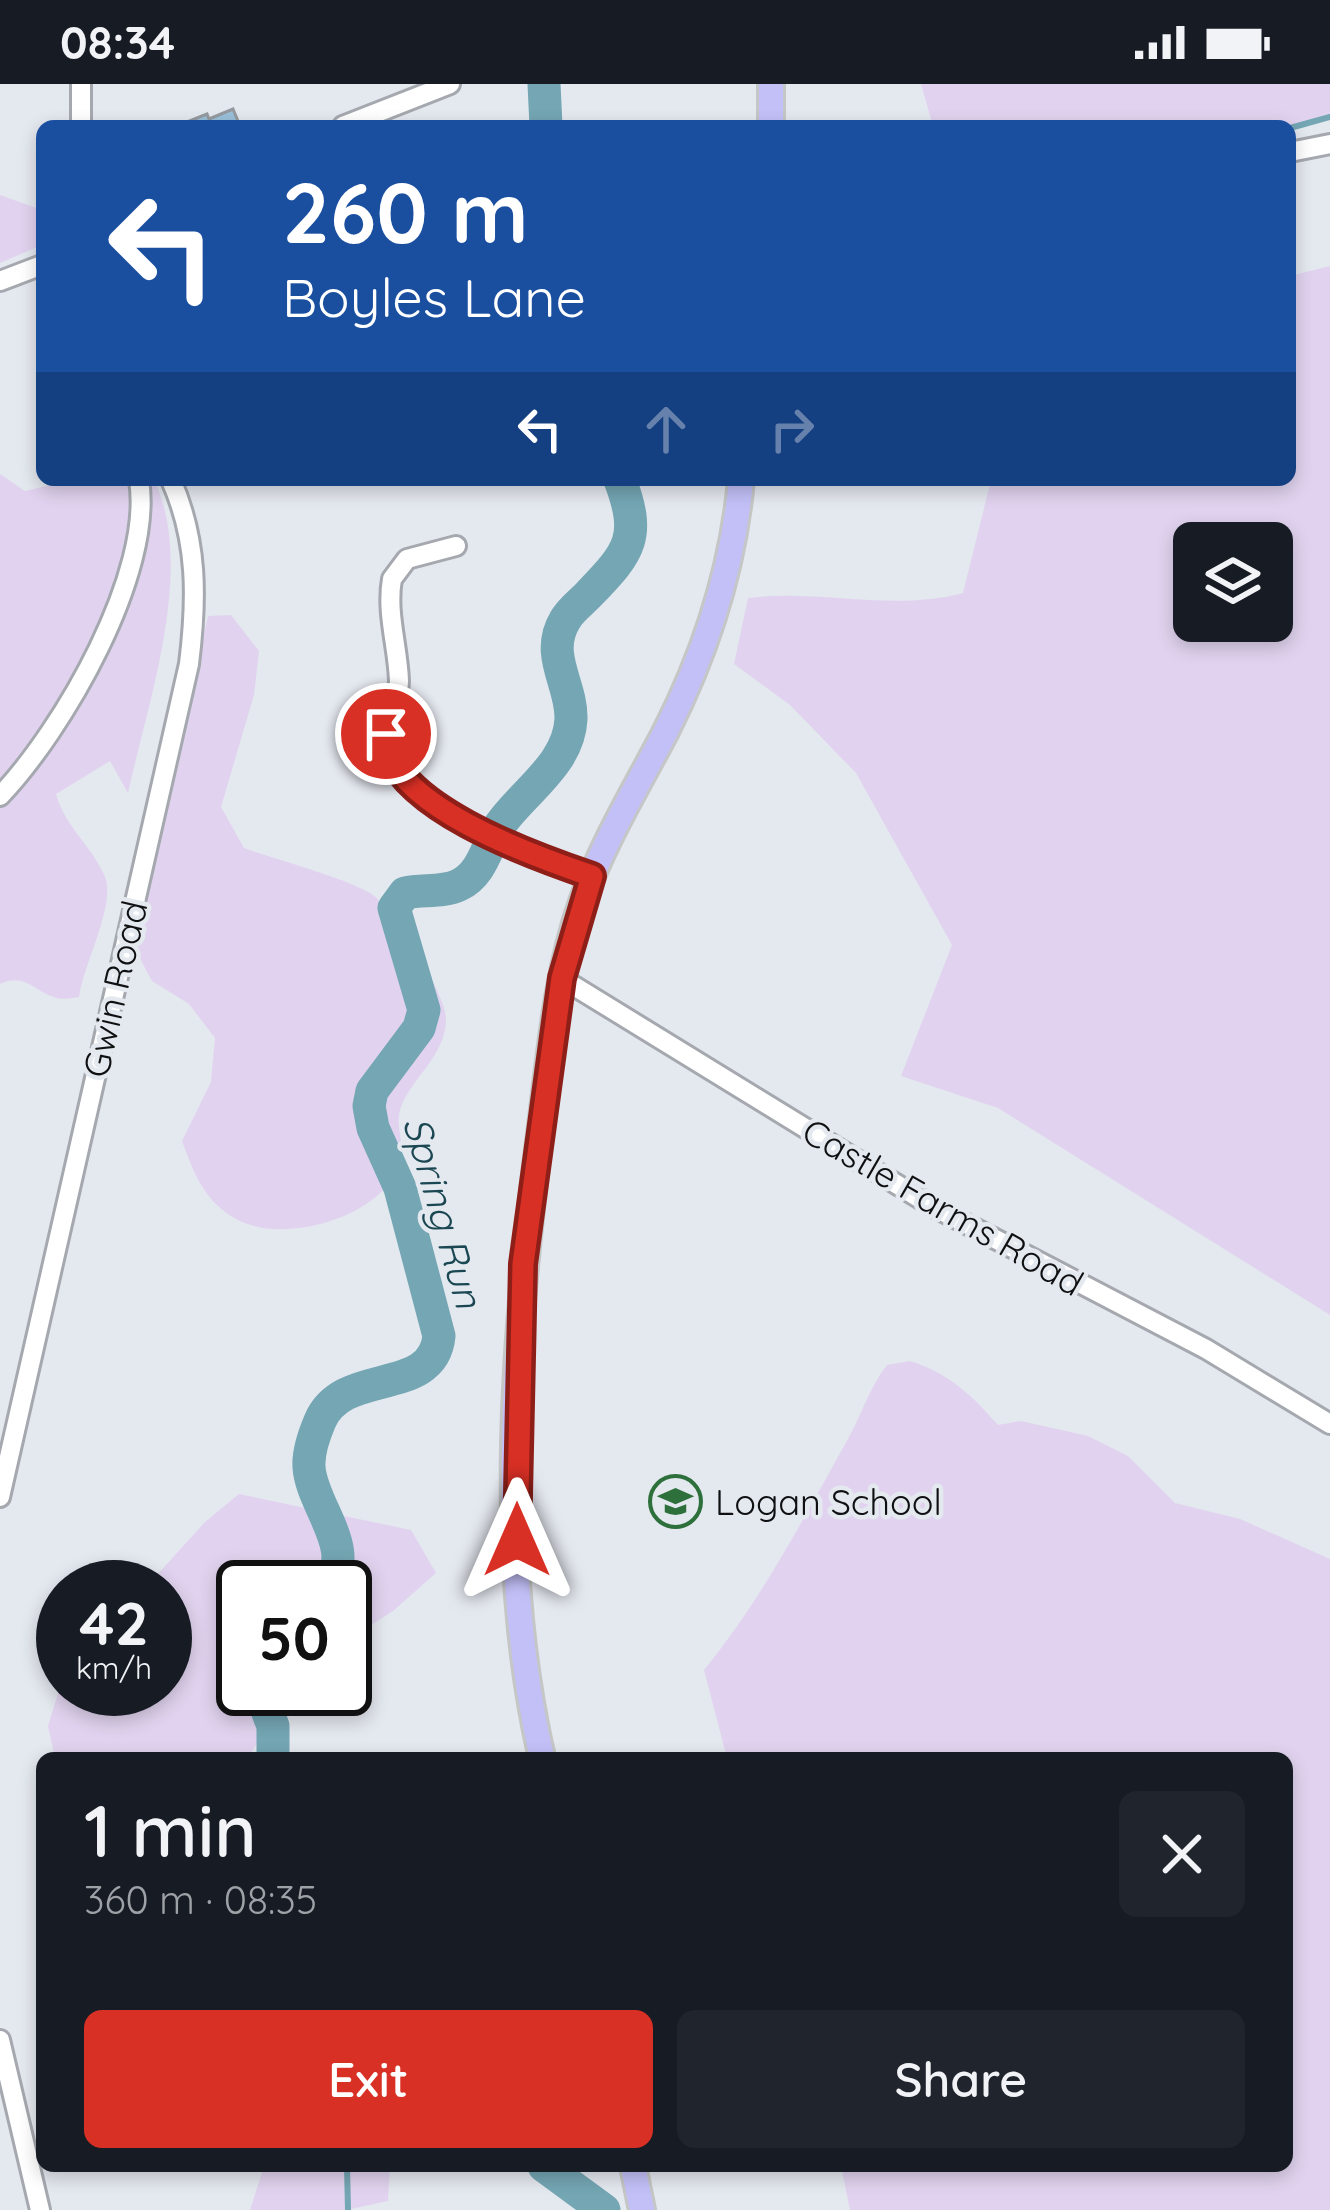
<!DOCTYPE html>
<meta charset="utf-8">
<style>
:root{--surface:#171b24;--page:#20242c;--text:#f1f3f6;--muted:#9ea1a6;--accent:#d93025}
body{margin:0;font-family:Quicksand,sans-serif;background:var(--page);color:var(--text);height:100vh;display:flex;flex-direction:column;font-size:45px;white-space:nowrap}
*{box-sizing:border-box;margin:0}
p{font-size:39px;color:var(--muted)}
.icon{flex:none;width:66px;height:66px;fill:none;stroke:currentColor;stroke-width:2;stroke-linecap:round;stroke-linejoin:round}
.map{position:relative;flex:1;overflow:hidden}
.details{position:absolute;left:36px;top:1668px;width:1257px;height:420px;display:flex;flex-direction:column;background:var(--surface);border-radius:18px;box-shadow:0 6px 18px #0003}
.details>*{flex:none}
.top-card{position:absolute;left:36px;top:36px;width:1260px;height:366px;border-radius:18px;box-shadow:0 6px 18px #0003;background:#1a4fa0;color:#fff;overflow:hidden}
.tools{position:absolute;left:1173px;top:438px;display:grid;gap:24px}
.tools a{display:grid;place-items:center;width:120px;height:120px;border-radius:18px;background:var(--surface);box-shadow:0 6px 18px #0003;font-size:60px}
.speed{position:absolute;left:36px;top:1476px;display:flex;gap:24px;font-size:60px;font-weight:700;text-align:center}
.speed>*{display:grid;place-content:center;width:156px;height:156px;border-radius:50%;background:var(--surface);box-shadow:0 6px 18px #0003;line-height:1}
.speed small{font-size:30px;font-weight:400}
.speed .limit{border:6px solid #111;border-radius:18px;background:#fff;color:#111}
.pin{position:absolute;display:grid;place-items:center;width:102px;height:102px;color:#fff;margin:-51px;border:6px solid #fff;border-radius:50%;box-shadow:0 3px 12px #0007}
.me{position:absolute;width:132px;margin:-66px;rotate:0deg;stroke-linejoin:round;filter:drop-shadow(0 0 9px #0008)}
.turn{display:flex;align-items:center;gap:42px;height:252px;padding:0 48px;font-size:54px}
.turn .icon{width:156px;height:156px;stroke-width:2.5}
.turn b{display:block;font-size:84px;line-height:102px}
.lanes{display:flex;align-items:center;height:114px;padding:0 48px;background:#0003;justify-content:center;gap:60px;direction:ltr}
.lanes .off{opacity:.35}
.round{display:grid;place-items:center;flex:none;width:126px;height:126px;border-radius:18px;background:var(--page)}
.headline{display:flex;align-items:center;justify-content:space-between;height:204px;padding:0 48px}
h1{font-size:72px;font-weight:600;line-height:90px}
.primary-button{display:flex;gap:24px;margin-top:auto;padding:24px 48px}
.primary-button a{flex:1;height:138px;border-radius:18px;background:var(--accent);color:#fff;font-size:48px;font-weight:600;line-height:138px;text-align:center}
.primary-button a+a{background:var(--page);color:var(--text)}
.status{display:flex;justify-content:space-between;align-items:center;height:84px;padding:0 60px;background:var(--surface);direction:ltr}
.status svg{height:33px;fill:currentColor}
.map>svg:first-child{display:block}
</style>
<div class="status"><b>08:34</b><svg viewBox="0 0 49 12"><path d="M0 12V9h3v3zM5 12V6h3v6zM10 12V3h3v9zM15 12V0h3v12zM26 1h20v11H26zM47 4h2v5h-2z"/></svg></div>
<div class="map">
<svg width="1330" height="2126" viewBox="0 0 1330 2126">
<rect width="100%" height="100%" fill="#e4e8ef"/>
<!-- green -->
<path fill="#e1d3ef" fill-rule="evenodd" d="M921 0H1330V35L1290 47V42H933Z
M0 111 42 126V161L0 179Z
M1330 182V1231L998 1024 901 992 952 861 856 689 790 621 734 580 748 514C819 505 894 528 963 509L991 396H1290V192ZM1194 459H1272V537H1194Z
M0 390 25 407 72 396H154C196 483 148 618 128 709L110 677 56 710C65 743 92 762 105 793 116 821 83 881 79 913 72 914 64 916 57 914 35 909 26 888 0 900Z
M231 531 259 567 254 611 221 723 244 764C274 775 350 795 373 811 392 824 447 911 446 935 446 971 413 992 401 1023 393 1043 408 1063 399 1084 376 1136 277 1163 231 1132 203 1114 193 1087 182 1057L211 998 215 954 189 920 152 897 132 860 208 532Z
M910 1277C948 1289 972 1311 998 1341L1021 1337 1088 1352 1128 1372 1175 1419 1240 1435 1330 1475V2126H850L841 2082H1287V1674H727L704 1586C762 1515 803 1435 848 1355 862 1330 869 1304 887 1281Z
M239 1410 411 1446 436 1489 393 1527 345 1558V1503H243V1605H295L247 1674H55L48 1642 63 1593V1605H165V1503H146L205 1438Z
M264 2082H390L388 2117 346 2126H250Z"/>
<g fill="none" stroke-linecap="round" stroke-linejoin="round">
<!-- stream -->
<path stroke="#74a6b3" stroke-width="6" d="M1290 44 1330 33
M347 2082 348 2126"/>
<!-- river -->
<path stroke="#74a6b3" stroke-width="33" d="M544 0 546 42
M324 1503C362 1471 311 1422 309 1383 308 1368 314 1351 320 1337 343 1282 433 1314 439 1252L400 1104 373 1044 369 1022 372 1007 419 944 424 926 394 824 405 809C422 805 443 809 459 801 483 790 487 760 500 741 524 707 569 680 571 635 572 600 544 571 565 536 570 526 583 517 590 509 631 467 641 452 620 396
M259 1605 273 1642V1674
M544 2082 604 2126"/>
</g>
<!-- building -->
<path fill="#99c0db" stroke="#949a9f" stroke-width="3" d="M233 25 240 42H177L207 30 209 35Z"/>
<g fill="none" stroke-linecap="round" stroke-linejoin="round">
<defs>
<path id="minor" d="M81 0V42
M343 42 450 0
M1290 68 1330 60
M0 197 42 181
M456 462 407 475 392 495C386 529 398 563 399 597 399 619 383 640 386 661 394 722 539 774 591 792
M0 712C63 646 154 489 139 396
M561 894 932 1122 1206 1265 1330 1340
M0 1413 189 580C197 515 198 457 171 396
M0 1956 40 2126"/>
<path id="major" d="M771 42V0
M542 1674C496 1475 514 1251 540 1050 550 972 556 892 582 818 603 758 637 703 666 647 706 568 733 484 741 396
M633 2082 642 2126"/>
</defs>
<!-- minor casing -->
<use href="#minor" stroke="#a5a9af" stroke-width="24"/>
<!-- major casing -->
<use href="#major" stroke="#c5c6c6" stroke-width="30"/>
<!-- minor -->
<use href="#minor" stroke="#fff" stroke-width="18"/>
<!-- major -->
<use href="#major" stroke="#c3c0f8" stroke-width="24"/>
</g>
<g fill="none" stroke-linecap="round" stroke-linejoin="round">
<defs>
<path id="route" d="M386 650C384 720 536 773 592 792L562 894 523 1180 517 1456"/>
</defs>
<!-- route casing -->
<use href="#route" stroke="#8d1f18" stroke-width="30"/>
<!-- route -->
<use href="#route" stroke="#d93025" stroke-width="21"/>
</g>
<!-- icons -->
<defs>
<symbol id="school-ring" viewBox="-11 -11 22 22"><circle r="9.5" fill="#e4e8ef" stroke="#2d703b" stroke-width="1.5"/><path d="M0-5L7-2L0 1L-7-2ZM-4 1L0 2.5L4 1V4Q0 6-4 4Z" fill="#2d703b"/></symbol>
</defs>
<g fill-rule="evenodd">
<use href="#school-ring" x="646" y="1388" width="59" height="59"/>
</g>
<g text-anchor="middle" stroke-width="9" stroke-linejoin="round" paint-order="stroke">
<!-- street labels -->
<g font-size="36" fill="#0f1012" stroke="#e4e8ef">
<text transform="translate(115 905) rotate(-77)" y="13">Gwin Road</text>
<text transform="translate(943 1123) rotate(30)" y="13">Castle Farms Road</text>
</g>
<!-- poi labels -->
<g font-size="36" fill="#0f1012" stroke="#e4e8ef" text-anchor="start">
<text x="715" y="1431">Logan School</text>
</g>
<!-- water labels -->
<g font-size="39" font-style="italic" fill="#1a4752" stroke="#e4e8ef">
<text transform="translate(443 1128) rotate(74)" y="14">Spring Run</text>
</g>
</g>
</svg>
<div class="tools">
<a><svg class="icon" aria-label="layers" viewBox="0 0 24 24"><path d="M12 4l9 5-9 5-9-5zM3 14l9 5 9-5"/></svg></a>
</div>
<div class="speed"><div>42<small>km/h</small></div><div class="limit">50</div></div>
<div class="pin" style="left:386px;top:650px;background:#d93025"><svg class="icon" aria-label="arrive" viewBox="0 0 24 24"><path d="M6 21V4h12l-3 4 3 4H6"/></svg></div>
<svg class="me" style="left:517px;top:1456px" viewBox="-20 -20 40 40"><path d="M0-17L14 15 0 8-14 15z" fill="#d93025" stroke="#fff" stroke-width="4"/></svg>
<div class="top-card">
<div class="turn"><svg class="icon" aria-label="left" viewBox="0 0 24 24"><path d="M17 20v-9H6M10 6l-5 5 5 5"/></svg><div><b>260 m</b>Boyles Lane</div></div>
<div class="lanes"><svg class="icon" aria-label="left" viewBox="0 0 24 24"><path d="M17 20v-9H6M10 6l-5 5 5 5"/></svg><svg class="icon off" aria-label="ahead" viewBox="0 0 24 24"><path d="M12 20V5M6 11l6-6 6 6"/></svg><svg class="icon off" aria-label="right" viewBox="0 0 24 24"><path d="M7 20v-9h11M14 6l5 5-5 5"/></svg></div>
</div>
<section class="details">
<div class="headline"><div><h1>1 min</h1><p>360 m · 08:35</p></div><a class="round"><svg class="icon" aria-label="close" viewBox="0 0 24 24"><path d="M6 6l12 12M18 6L6 18"/></svg></a></div>
<div class="primary-button"><a>Exit</a><a>Share</a></div>
</section>
</div>
